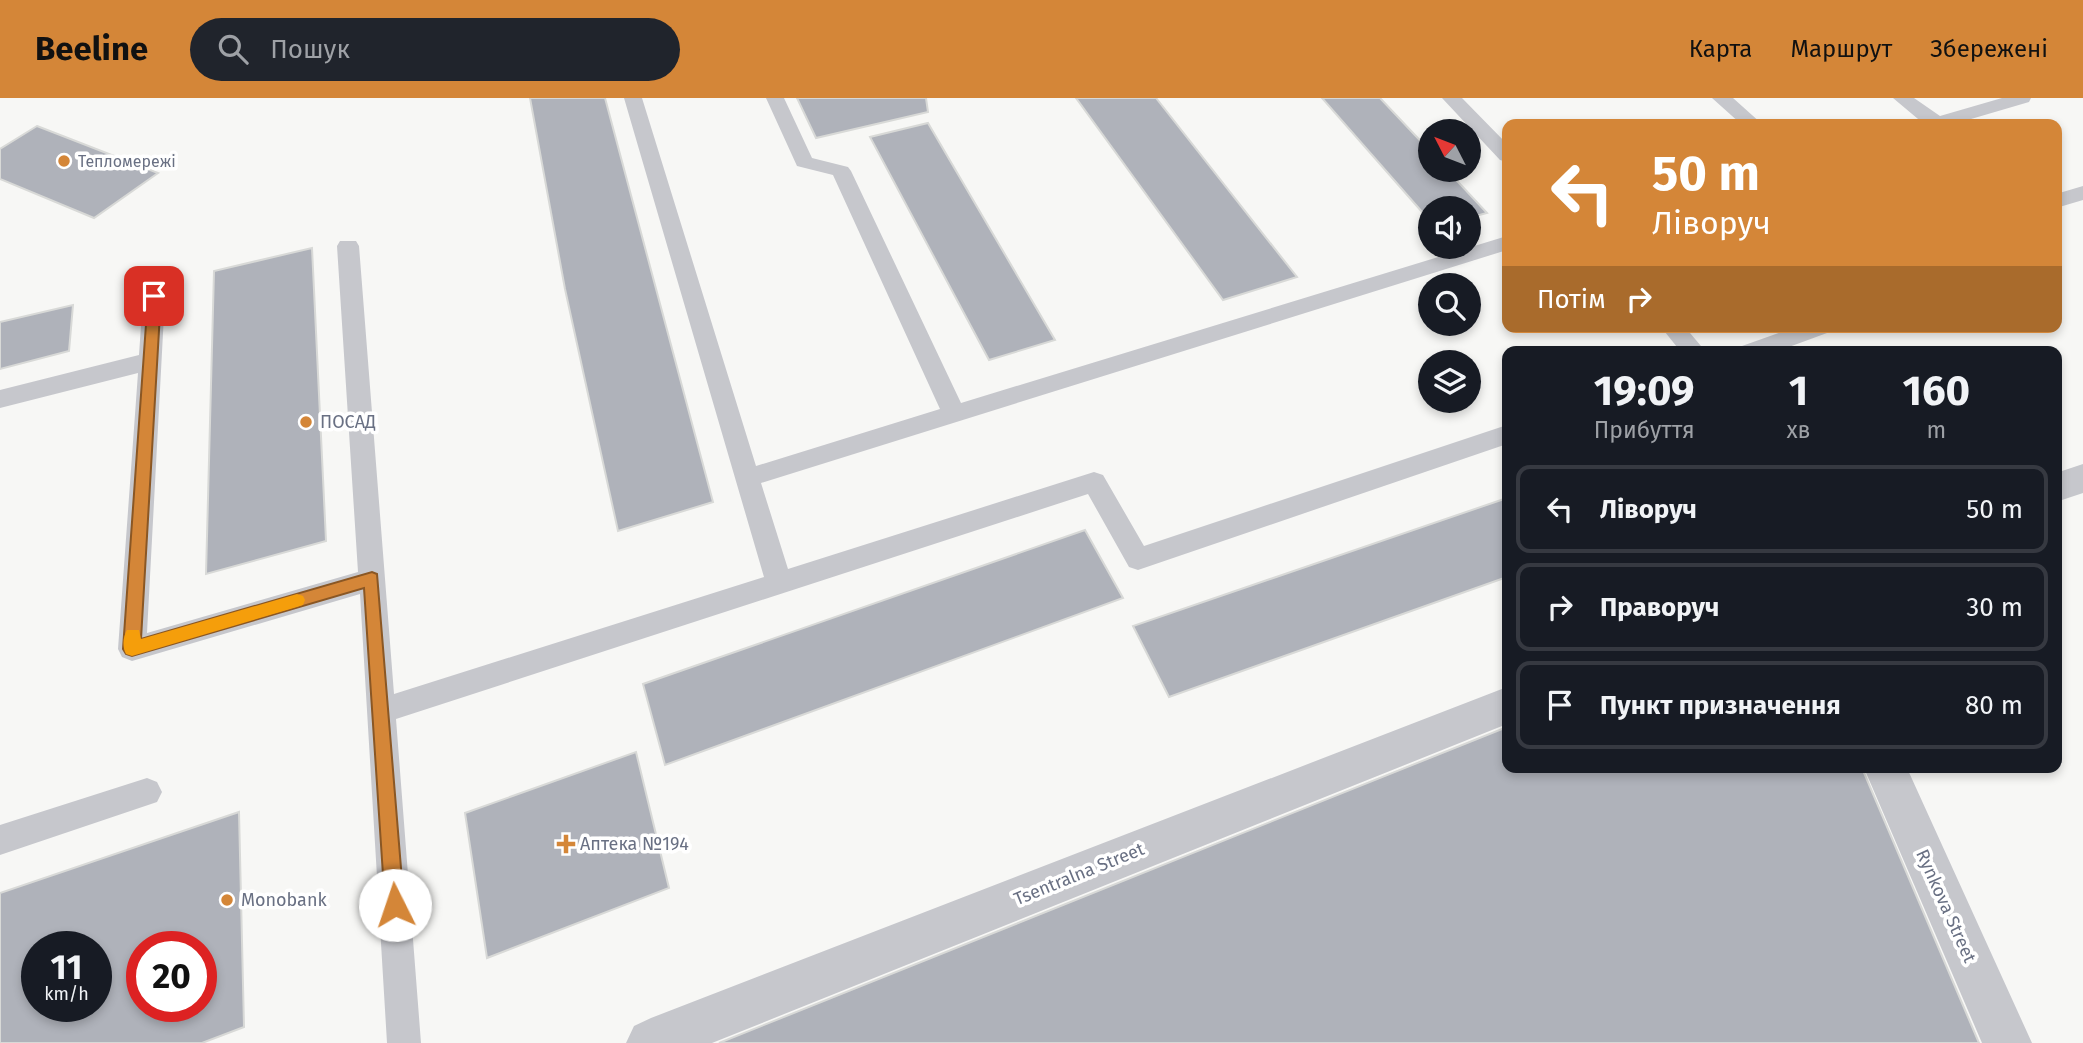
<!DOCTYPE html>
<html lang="uk">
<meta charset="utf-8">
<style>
:root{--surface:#171b24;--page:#20242c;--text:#f1f3f6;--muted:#9ea1a6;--line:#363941;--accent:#d48638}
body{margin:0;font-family:"Fira Sans",sans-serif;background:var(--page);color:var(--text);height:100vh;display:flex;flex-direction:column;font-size:26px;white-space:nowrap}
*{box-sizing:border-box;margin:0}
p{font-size:23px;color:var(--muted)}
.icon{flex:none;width:38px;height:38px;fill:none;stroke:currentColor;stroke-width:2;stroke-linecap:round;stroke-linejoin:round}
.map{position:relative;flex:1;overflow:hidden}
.details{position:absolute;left:1502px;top:248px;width:560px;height:427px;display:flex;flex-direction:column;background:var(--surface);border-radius:14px;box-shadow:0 4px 10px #0003}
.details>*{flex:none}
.top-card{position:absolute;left:1502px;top:21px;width:560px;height:214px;border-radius:14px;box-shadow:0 4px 10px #0003;background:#d48638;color:#fff;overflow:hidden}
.needle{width:46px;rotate:312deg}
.fabs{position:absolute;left:1418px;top:21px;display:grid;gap:14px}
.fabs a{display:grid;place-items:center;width:63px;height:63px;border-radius:50%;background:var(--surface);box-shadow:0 4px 10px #0003;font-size:35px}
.speed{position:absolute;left:21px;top:833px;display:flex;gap:14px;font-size:35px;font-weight:700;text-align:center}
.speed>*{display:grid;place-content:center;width:91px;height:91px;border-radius:50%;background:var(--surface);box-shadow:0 4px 10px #0003;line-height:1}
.speed small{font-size:18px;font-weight:400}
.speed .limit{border:10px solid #d22;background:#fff;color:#111}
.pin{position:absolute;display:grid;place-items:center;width:60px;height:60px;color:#fff;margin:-30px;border-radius:14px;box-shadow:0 4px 10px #0006}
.me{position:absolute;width:77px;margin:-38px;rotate:356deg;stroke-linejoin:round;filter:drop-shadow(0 0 5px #0008)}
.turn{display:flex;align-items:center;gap:24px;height:147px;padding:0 35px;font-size:32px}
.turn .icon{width:91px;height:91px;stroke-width:2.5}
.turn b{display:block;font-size:49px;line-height:60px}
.then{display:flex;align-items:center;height:66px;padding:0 35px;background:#0003;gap:14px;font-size:26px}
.eta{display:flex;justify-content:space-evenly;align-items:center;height:119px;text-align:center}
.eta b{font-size:42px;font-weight:700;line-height:49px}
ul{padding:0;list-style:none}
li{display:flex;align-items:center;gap:21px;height:88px;margin:0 14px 10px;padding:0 21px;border:4px solid var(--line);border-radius:14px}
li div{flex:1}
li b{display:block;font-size:26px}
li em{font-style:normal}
header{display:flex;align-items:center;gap:42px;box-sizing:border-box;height:98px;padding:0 35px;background:var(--accent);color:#111}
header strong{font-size:33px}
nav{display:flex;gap:38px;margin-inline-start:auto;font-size:24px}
.search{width:490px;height:63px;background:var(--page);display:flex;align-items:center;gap:18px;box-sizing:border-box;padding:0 24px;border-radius:38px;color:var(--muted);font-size:26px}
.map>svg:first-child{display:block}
</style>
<header>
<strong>Beeline</strong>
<div class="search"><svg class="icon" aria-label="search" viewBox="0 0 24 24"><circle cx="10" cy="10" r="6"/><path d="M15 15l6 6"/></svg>Пошук</div>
<nav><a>Карта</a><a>Маршрут</a><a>Збережені</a></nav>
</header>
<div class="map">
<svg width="2083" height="945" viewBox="0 0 2083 945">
<rect width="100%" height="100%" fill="#f7f7f5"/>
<!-- building -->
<path fill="#afb2ba" stroke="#d8d9d7" stroke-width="2" fill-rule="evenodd" d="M530 0H605L713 404 618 433 565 191Z
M797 0H926L928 14 816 40Z
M1076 0H1156L1297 179 1223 202Z
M1322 0H1380L1430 53V72H1447L1487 115 1468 120V110H1430V123Z
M928 25 1055 242 989 262 870 39Z
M37 28 158 75 94 120 0 81V51Z
M312 150 326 443 206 476 214 173Z
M73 207 69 253 0 271V224Z
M1507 400V479L1169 599 1133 528Z
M1085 432 1123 500 665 667 643 586Z
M1507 629V670H1862L1979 945H719Z
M636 654 669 790 487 860 465 715Z
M239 714 244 929 202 945H0V795ZM37 849H96V908H37ZM142 849H201V908H142Z"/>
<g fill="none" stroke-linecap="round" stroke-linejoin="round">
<!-- service -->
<path fill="#c6c7cc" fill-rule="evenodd" d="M624 0H642L756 368 940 311 833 77 797 68 766 0H784L812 60 848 69 851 73 961 305 1507 138V152L761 385 788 471 1094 374 1103 377 1144 448 1507 327V346L1138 472 1129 469 1088 396 396 621 421 945H387L360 496 132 563 122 559 118 551 138 275 0 310V292L139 257 143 198 146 193 154 190 162 193 165 198 147 535 358 474 337 148 340 143H356L359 148 394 596 764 479Z
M1442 0H1462L1507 46V64L1500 62Z
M1712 0H1733L1762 26H1741Z
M1893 0H1914L1940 18 2002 0H2031L2029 4 1954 26H1924Z
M2083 88V102L2056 110V96Z
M1661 229H1685L1706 254H1681Z
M1795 229H1830L1827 235 1775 254H1739L1742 248Z
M147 680 157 684 162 694 157 704 0 757V727Z"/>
<!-- minor -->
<path fill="#c6c7cc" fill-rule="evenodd" d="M2083 366V395L2056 404V375Z
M1507 589V626L712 945H626L634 928 651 920Z
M1864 670H1907L2032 945H1982Z"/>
</g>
<!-- route -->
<path fill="#d48638" stroke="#8a5724" stroke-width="2" d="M154 194 161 198 141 541 372 474 377 476 404 807 402 813 395 816 388 813 385 807 364 490 132 558 126 556 123 551 148 198Z"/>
<!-- slow -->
<path fill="#f59e0b" d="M297 496 303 498 305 502 303 507 297 509 132 558 126 556C122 548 123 539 127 532H139L141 541Z"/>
<!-- markers -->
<g fill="#d48638" stroke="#fff" stroke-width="2.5">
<circle cx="64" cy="63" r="7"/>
<circle cx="306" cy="324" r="7"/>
<path d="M562.5 735.5h7v7h7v7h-7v7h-7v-7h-7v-7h7z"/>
<circle cx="227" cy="802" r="7"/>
</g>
<g text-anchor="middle" stroke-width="7" stroke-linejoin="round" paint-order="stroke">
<!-- far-poi labels -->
<g font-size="16" fill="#697083" stroke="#fff" text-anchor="start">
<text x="78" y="69">Тепломережі</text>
</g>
<!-- poi labels -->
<g font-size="18" fill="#697083" stroke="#fff" text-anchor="start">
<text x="320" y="330">ПОСАД</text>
<text x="580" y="752">Аптека №194</text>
<text x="241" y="808">Monobank</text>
</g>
<!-- street labels -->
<g font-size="18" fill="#697083" stroke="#fff">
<text transform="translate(1079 776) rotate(-22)" y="6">Tsentralna Street</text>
<text transform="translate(1946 808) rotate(66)" y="6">Rynkova Street</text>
</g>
</g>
</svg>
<div class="fabs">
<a><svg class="needle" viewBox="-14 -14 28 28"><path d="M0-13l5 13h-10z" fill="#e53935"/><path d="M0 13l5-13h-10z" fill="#9ea1a6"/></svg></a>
<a><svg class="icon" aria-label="sound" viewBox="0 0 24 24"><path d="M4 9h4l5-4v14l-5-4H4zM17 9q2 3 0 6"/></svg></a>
<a><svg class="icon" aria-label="search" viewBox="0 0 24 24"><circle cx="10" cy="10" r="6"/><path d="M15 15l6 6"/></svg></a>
<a><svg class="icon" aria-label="layers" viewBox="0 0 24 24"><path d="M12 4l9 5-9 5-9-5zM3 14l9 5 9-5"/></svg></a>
</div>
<div class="speed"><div>11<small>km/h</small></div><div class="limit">20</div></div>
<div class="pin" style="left:154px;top:198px;background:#d93025"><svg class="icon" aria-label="arrive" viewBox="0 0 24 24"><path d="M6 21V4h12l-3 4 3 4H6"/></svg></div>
<svg class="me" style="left:395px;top:807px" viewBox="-20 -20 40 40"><circle r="19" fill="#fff"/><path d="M0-13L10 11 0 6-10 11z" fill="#d48638"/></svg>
<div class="top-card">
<div class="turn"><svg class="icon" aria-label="left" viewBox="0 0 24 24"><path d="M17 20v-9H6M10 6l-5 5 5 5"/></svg><div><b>50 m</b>Ліворуч</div></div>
<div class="then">Потім<svg class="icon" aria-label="right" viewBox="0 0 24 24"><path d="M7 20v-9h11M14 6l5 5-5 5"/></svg></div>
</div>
<section class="details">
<div class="eta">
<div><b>19:09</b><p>Прибуття</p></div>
<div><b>1</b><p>хв</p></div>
<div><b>160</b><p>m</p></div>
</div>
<ul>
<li><svg class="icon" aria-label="left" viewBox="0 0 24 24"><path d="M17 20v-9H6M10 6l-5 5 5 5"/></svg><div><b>Ліворуч</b></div><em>50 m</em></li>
<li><svg class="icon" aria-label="right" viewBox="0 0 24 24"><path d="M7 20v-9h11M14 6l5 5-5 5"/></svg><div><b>Праворуч</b></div><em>30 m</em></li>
<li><svg class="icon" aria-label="arrive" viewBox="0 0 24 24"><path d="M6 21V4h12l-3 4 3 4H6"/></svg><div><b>Пункт призначення</b></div><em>80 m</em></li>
</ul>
</section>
</div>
